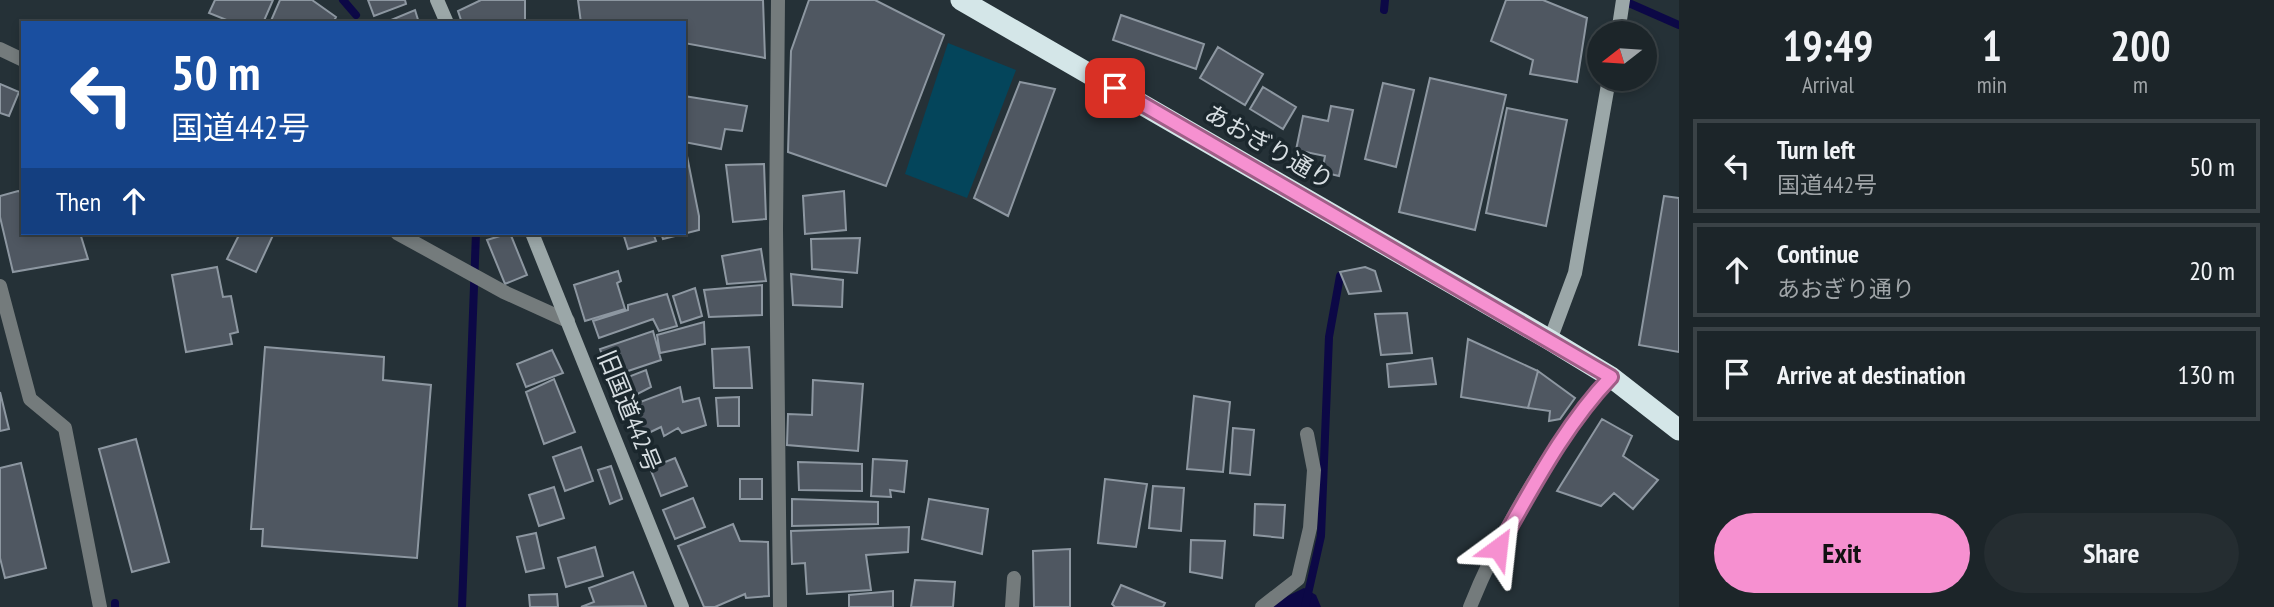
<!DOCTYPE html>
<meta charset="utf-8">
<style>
:root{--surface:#1c2529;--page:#252d31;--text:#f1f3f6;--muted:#a0a5a8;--line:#3a4246;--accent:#f690d0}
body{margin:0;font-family:"PT Sans Narrow","Noto Sans JP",sans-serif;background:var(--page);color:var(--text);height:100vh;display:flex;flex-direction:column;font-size:26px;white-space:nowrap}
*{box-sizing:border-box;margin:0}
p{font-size:23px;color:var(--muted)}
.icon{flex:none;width:38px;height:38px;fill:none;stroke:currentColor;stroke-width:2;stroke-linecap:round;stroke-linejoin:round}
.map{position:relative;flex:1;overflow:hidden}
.sheet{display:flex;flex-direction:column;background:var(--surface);width:595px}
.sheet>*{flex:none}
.hud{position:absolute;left:21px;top:21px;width:665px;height:214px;border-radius:0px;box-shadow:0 4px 10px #0003,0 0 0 2px var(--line);background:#1a4fa0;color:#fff;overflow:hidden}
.needle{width:46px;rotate:253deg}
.controls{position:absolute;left:1587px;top:21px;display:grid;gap:14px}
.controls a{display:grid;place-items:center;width:70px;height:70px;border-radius:50%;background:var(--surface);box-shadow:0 4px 10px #0003,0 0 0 2px var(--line);font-size:35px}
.pin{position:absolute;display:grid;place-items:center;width:60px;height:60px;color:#fff;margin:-30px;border-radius:14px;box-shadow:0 4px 10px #0006}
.me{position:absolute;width:77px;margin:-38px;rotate:30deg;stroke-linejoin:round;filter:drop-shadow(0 0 5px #0008)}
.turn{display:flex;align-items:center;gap:24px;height:147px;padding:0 35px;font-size:32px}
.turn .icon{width:91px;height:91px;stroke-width:2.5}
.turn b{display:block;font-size:49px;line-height:60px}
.then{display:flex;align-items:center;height:66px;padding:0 35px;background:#0003;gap:14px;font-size:26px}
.eta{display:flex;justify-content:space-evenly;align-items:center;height:119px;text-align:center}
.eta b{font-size:42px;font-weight:700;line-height:49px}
.action{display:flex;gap:14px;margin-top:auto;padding:14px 35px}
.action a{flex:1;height:80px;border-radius:42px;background:var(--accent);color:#111;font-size:28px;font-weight:700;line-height:80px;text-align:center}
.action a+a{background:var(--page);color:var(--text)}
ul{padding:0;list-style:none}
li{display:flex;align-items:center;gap:21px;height:94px;margin:0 14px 10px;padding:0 21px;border:4px solid var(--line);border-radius:0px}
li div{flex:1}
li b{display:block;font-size:26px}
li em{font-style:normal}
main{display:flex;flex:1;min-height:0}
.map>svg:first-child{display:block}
</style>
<main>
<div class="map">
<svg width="1679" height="607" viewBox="0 0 1679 607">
<rect width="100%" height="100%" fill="#253137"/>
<!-- green -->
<path fill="#04455b" d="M948 43 1016 70 967 198 905 174Z"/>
<!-- water -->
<path fill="#0c0846" d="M1304 588 1316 595 1321 607H1273V603Z"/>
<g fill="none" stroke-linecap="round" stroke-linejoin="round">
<!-- stream -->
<path stroke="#0c0846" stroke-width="8" d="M343 0 356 15
M1622 0 1679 25
M1384 10 1385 0
M115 603V607
M462 607 476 233
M1305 607 1321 536 1329 337 1340 276"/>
</g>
<!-- building -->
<path fill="#4f5761" stroke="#8d97a1" stroke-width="2" d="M215 0H273L263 23H234L209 13Z
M280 0H312L336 17 333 23H270Z
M368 0H405L406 4 374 16Z
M481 0H525V23H462L458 11Z
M578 0H763L765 58 684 43V23H581Z
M809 0H875L944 35 886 186 788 152 791 51Z
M1506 0H1543L1587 18 1577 82 1530 74 1533 60 1491 41Z
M415 10 419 23H384Z
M1121 15 1204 44 1196 69 1113 40Z
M1218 47 1263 74 1245 105 1200 78Z
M1430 78 1506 95 1475 230 1399 212Z
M1020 82 1055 89 1008 216 974 198Z
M1383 83 1414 90 1396 167 1365 159Z
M0 84 19 92 9 116 0 113Z
M1263 87 1296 107 1283 129 1250 109Z
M684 96 747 106 742 131 725 129 721 149 684 142Z
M1331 106 1353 110 1339 176 1322 172 1325 156 1296 150 1303 116 1328 121Z
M1507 108 1567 120 1546 226 1486 213Z
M684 155 687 156 699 216V230L663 239 661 233H684Z
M764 164 766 219 733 222 726 165Z
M18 191 23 193V233H80L88 259 13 272 0 217V196Z
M844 191 846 230 805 234 803 196Z
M1664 196 1679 198V352L1639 345Z
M240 233H274L256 272 227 259Z
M510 233 527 275 505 284 487 240Z
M623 233H653L656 241 628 249Z
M860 238 857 273 812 269 811 239Z
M761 249 766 281 727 284 722 256Z
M217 267 223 297 231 296 238 332 230 334 232 344 186 352 172 275Z
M1365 267 1375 271 1381 291 1349 294 1340 272Z
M618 271 621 281 617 283 625 309 585 321 574 285Z
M791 274 843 280 842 307 793 305Z
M762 285V315L709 317 704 290Z
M695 288 702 316 681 323 673 296Z
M667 294 677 326 659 331 653 319 599 338 593 321 628 310V305Z
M1407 313 1412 353 1381 355 1375 314Z
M704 322 705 344 660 353 657 335Z
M653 331 661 360 610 377 600 349Z
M1468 339 1538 371 1528 408 1461 397Z
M265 347 384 357 383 380 431 385 417 558 262 546 263 529H251Z
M749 347 752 388H714L712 349Z
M552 350 563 373 526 387 517 364Z
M1432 358 1436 384 1389 387 1387 364Z
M646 370 651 387 616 405 610 384Z
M1538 371 1575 398 1560 419 1549 421 1550 411 1528 408Z
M554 379 575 432 544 444 526 392Z
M813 380 863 384 858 451 787 445 788 414 812 415Z
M680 387 683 402 699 398 706 425 682 433 678 428 664 436 661 427 638 438 627 407Z
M0 392 9 429 0 431Z
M1194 396 1230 402 1223 472 1187 469Z
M739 397V426H718L716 398Z
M1602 419 1632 436 1623 456 1658 480 1633 509 1614 493 1601 506 1557 491Z
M1233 428 1254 430 1250 475 1230 473Z
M136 439 169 562 132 572 99 449Z
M581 447 593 481 565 491 553 457Z
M675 458 687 486 661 496 650 468Z
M873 459 907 461 904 492 890 490 891 497 871 496Z
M798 462 862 464V491L799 490Z
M21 463 46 568 5 578 0 558V468Z
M611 466 622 499 610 504 598 470Z
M740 479H762V499H740Z
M1105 479 1147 484 1136 547 1098 543Z
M1153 486 1184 488 1181 531 1149 528Z
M554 487 564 518 539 526 529 495Z
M693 498 705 527 675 539 663 510Z
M792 499 878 502V524L792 526Z
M929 499 988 509 982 554 922 539Z
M1255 504 1285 505 1283 538 1254 535Z
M733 524 740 541 768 542 769 596 746 598 745 594 715 607H704L678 546Z
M909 527 908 552 866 555 871 590 807 594 805 563 792 564 791 531Z
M536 533 544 568 526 572 517 537Z
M1191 540 1225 541 1222 578 1190 572Z
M595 547 603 576 566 587 558 558Z
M1070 549V607H1034L1033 551Z
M633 572 646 606 581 607 594 602 589 588Z
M915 580 955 582 953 607H911Z
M1121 585 1165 603 1163 607H1115L1112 604Z
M893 591V607H849V595Z
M557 594 558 607H530L529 595Z"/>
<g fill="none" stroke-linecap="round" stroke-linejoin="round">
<!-- street -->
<path stroke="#747b7c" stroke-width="14" d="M778 0 776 229 780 607
M0 49 23 60
M397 233 504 292 568 321
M0 286 30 399 65 428 100 607
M1012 607 1014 578
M1262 607 1298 579 1310 528 1314 470 1307 434
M1470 607C1499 534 1557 433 1611 377"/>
<!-- secondary -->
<path stroke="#9ba7a8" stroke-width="14" d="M437 0 447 23
M1618 33 1623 0
M532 233 682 607
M1550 340 1575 273 1609 79"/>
<!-- highway -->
<path stroke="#d4e6e8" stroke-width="21" d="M961 0 1550 340 1611 377 1679 430"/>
</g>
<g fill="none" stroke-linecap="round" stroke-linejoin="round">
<defs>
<path id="route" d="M1115 88 1611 377C1564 426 1532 489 1498 548"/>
</defs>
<!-- route casing -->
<use href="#route" stroke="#a05e87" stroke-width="18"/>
<!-- route -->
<use href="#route" stroke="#f690d0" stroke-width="12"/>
</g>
<g text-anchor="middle" stroke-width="7" stroke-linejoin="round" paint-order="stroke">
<!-- street labels -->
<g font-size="24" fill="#d7dee2" stroke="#1b272d">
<text transform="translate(1269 147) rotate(30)" y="8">あおぎり通り</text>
<text transform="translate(629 411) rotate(68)" y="8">旧国道442号</text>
</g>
</g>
</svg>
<div class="controls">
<a><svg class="needle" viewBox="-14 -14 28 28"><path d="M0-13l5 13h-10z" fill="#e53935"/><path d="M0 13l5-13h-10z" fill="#a0a5a8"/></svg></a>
</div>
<div class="pin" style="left:1115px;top:88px;background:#d93025"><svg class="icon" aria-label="arrive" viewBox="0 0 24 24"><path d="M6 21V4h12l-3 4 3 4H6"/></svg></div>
<svg class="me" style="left:1498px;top:548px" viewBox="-20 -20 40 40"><path d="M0-17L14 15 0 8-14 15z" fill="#f690d0" stroke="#fff" stroke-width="4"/></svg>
<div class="hud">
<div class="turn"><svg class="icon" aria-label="left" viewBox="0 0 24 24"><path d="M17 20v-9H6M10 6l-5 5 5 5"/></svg><div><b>50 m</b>国道442号</div></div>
<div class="then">Then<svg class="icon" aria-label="ahead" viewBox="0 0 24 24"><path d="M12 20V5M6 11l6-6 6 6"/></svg></div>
</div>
</div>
<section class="sheet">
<div class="eta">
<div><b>19:49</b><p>Arrival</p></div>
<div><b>1</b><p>min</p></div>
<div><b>200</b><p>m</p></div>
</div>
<ul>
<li><svg class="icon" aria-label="left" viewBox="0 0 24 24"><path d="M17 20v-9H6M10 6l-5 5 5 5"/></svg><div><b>Turn left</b><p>国道442号</p></div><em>50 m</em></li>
<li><svg class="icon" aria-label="ahead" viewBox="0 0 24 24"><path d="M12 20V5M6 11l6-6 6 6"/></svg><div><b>Continue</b><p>あおぎり通り</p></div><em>20 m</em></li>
<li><svg class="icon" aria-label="arrive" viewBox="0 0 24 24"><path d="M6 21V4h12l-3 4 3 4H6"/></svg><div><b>Arrive at destination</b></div><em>130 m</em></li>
</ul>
<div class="action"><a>Exit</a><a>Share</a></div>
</section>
</main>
